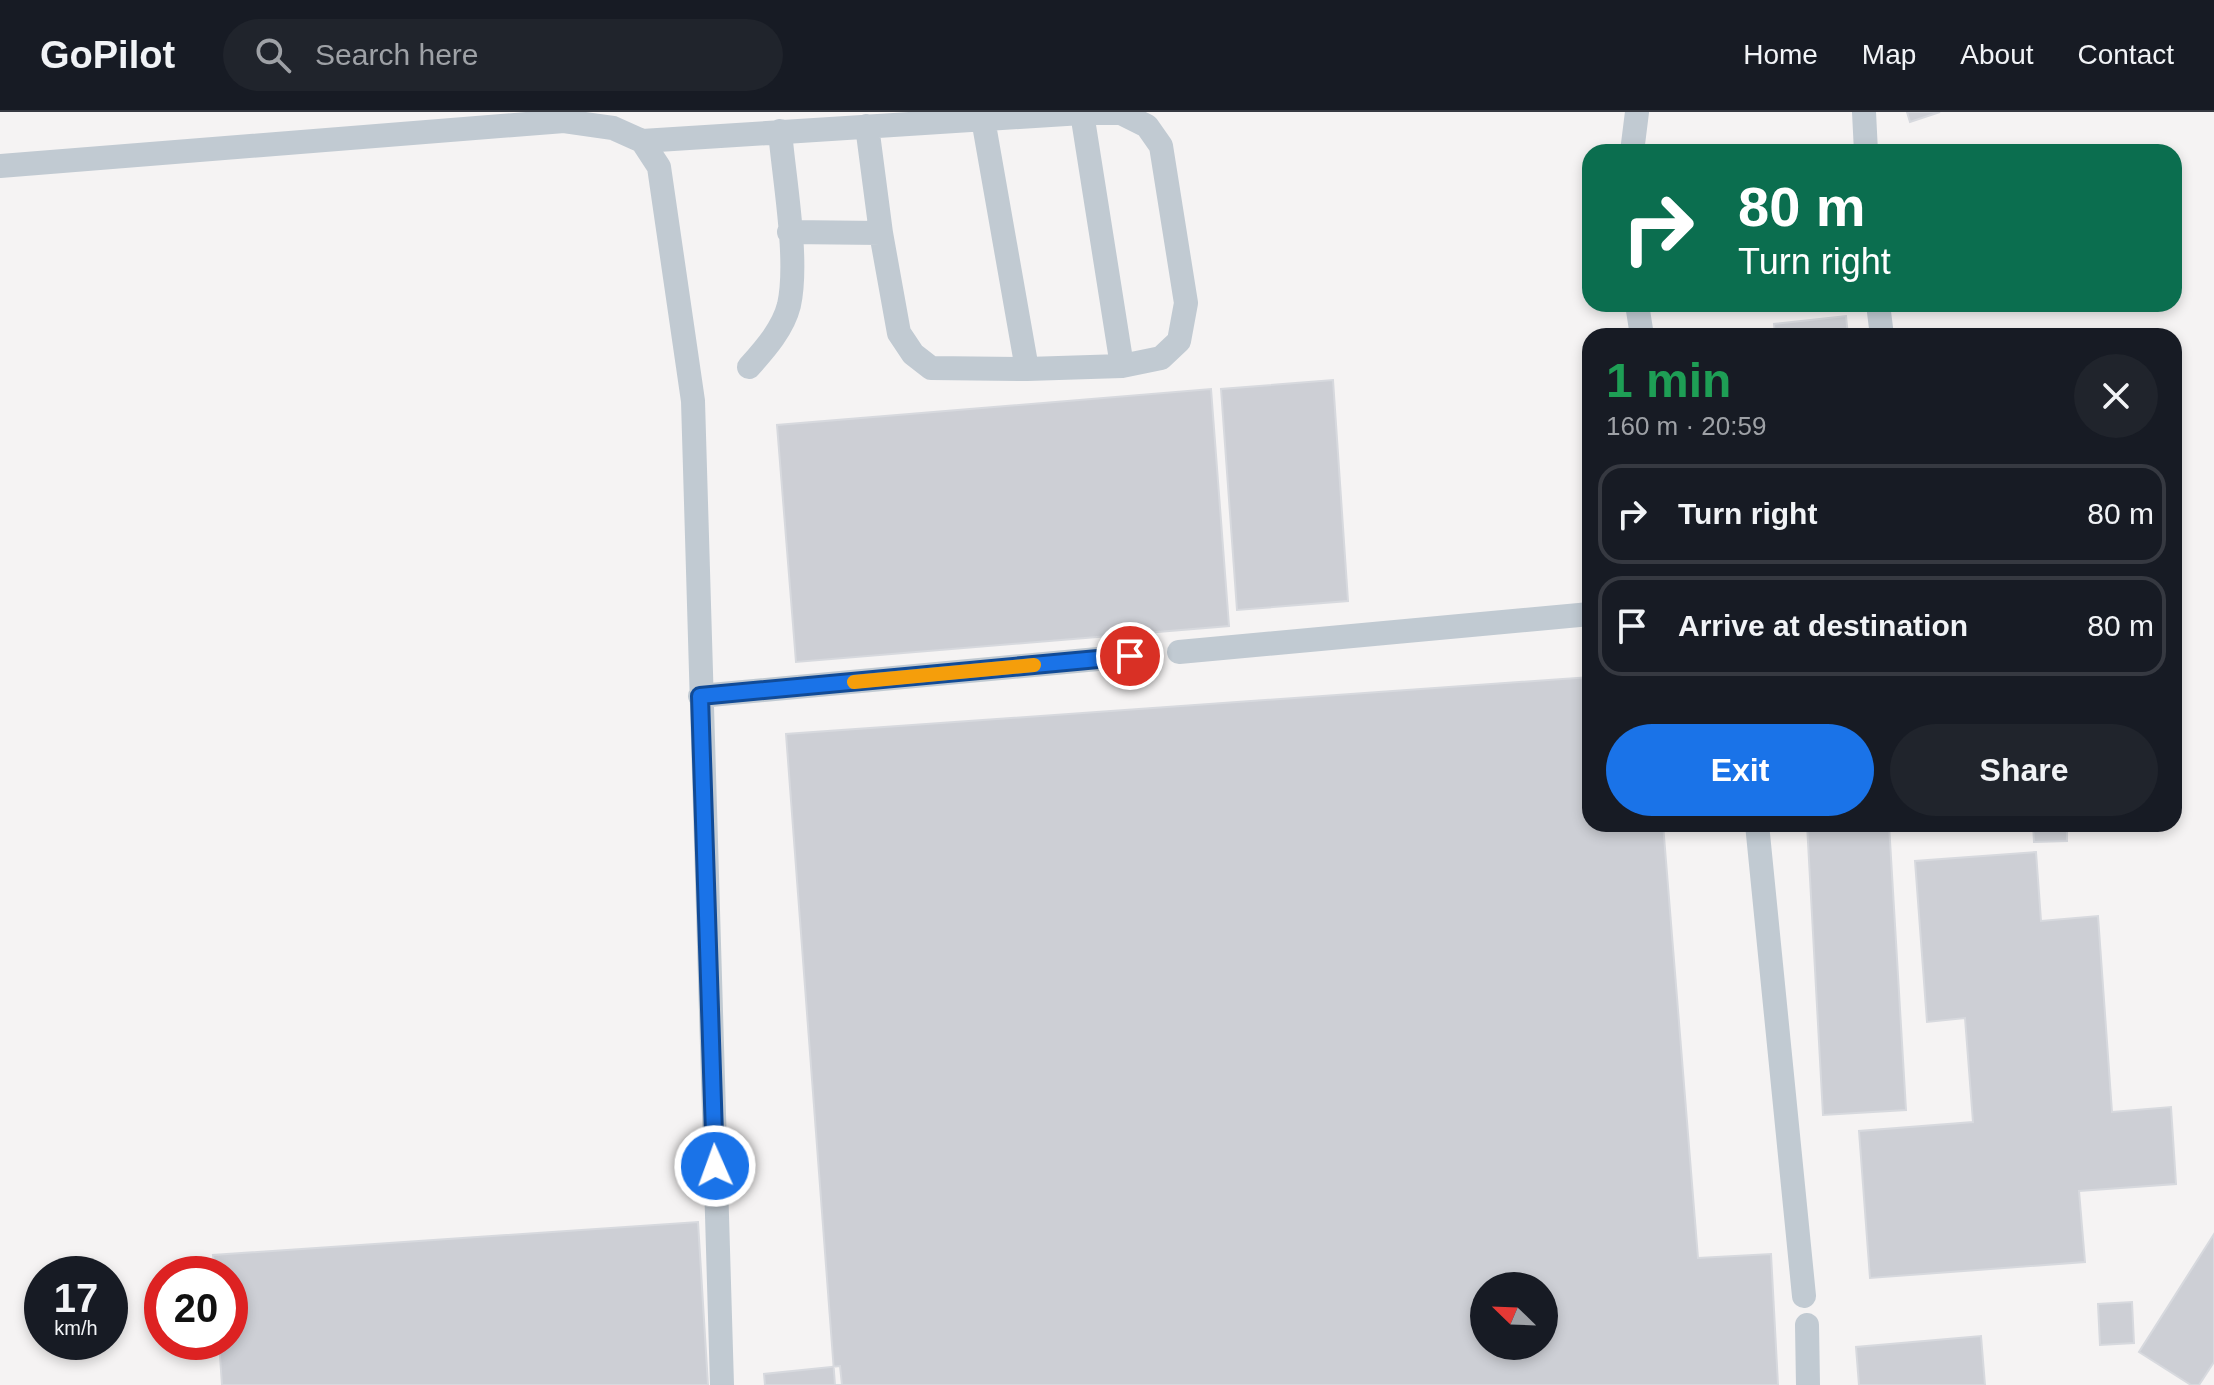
<!DOCTYPE html>
<meta charset="utf-8">
<style>
:root{--surface:#171b24;--page:#20242c;--text:#f1f3f6;--muted:#9ea1a6;--line:#363941;--accent:#1a73e8}
body{margin:0;font-family:Arial,sans-serif;background:var(--page);color:var(--text);height:100vh;display:flex;flex-direction:column;font-size:30px;white-space:nowrap}
*{box-sizing:border-box;margin:0}
p{font-size:26px;color:var(--muted)}
.icon{flex:none;width:44px;height:44px;fill:none;stroke:currentColor;stroke-width:2;stroke-linecap:round;stroke-linejoin:round}
.map{position:relative;flex:1;overflow:hidden}
.panel{position:absolute;left:1582px;top:216px;width:600px;height:504px;display:flex;flex-direction:column;background:var(--surface);border-radius:24px;box-shadow:0 4px 12px #0003}
.panel>*{flex:none}
.banner{position:absolute;left:1582px;top:32px;width:600px;height:168px;border-radius:24px;box-shadow:0 4px 12px #0003;background:#0b6e4f;color:#fff;overflow:hidden}
.needle{width:52px;rotate:293deg}
.tools{position:absolute;left:1470px;top:1160px;display:grid;gap:16px}
.tools a{display:grid;place-items:center;width:88px;height:88px;border-radius:50%;background:var(--surface);box-shadow:0 4px 12px #0003;font-size:40px}
.speed{position:absolute;left:24px;top:1144px;display:flex;gap:16px;font-size:40px;font-weight:700;text-align:center}
.speed>*{display:grid;place-content:center;width:104px;height:104px;border-radius:50%;background:var(--surface);box-shadow:0 4px 12px #0003;line-height:1}
.speed small{font-size:20px;font-weight:400}
.speed .limit{border:12px solid #d22;background:#fff;color:#111}
.pin{position:absolute;display:grid;place-items:center;width:68px;height:68px;color:#fff;margin:-34px;border:4px solid #fff;border-radius:50%;box-shadow:0 2px 8px #0007}
.me{position:absolute;width:88px;margin:-44px;rotate:358deg;stroke-linejoin:round;filter:drop-shadow(0 0 6px #0008)}
.turn{display:flex;align-items:center;gap:28px;height:168px;padding:0 24px;font-size:36px}
.turn .icon{width:104px;height:104px;stroke-width:2.5}
.turn b{display:block;font-size:56px;line-height:68px}
.round{display:grid;place-items:center;flex:none;width:84px;height:84px;border-radius:42px;background:var(--page)}
.headline{display:flex;align-items:center;justify-content:space-between;height:136px;padding:0 24px}
h1{font-size:48px;font-weight:700;line-height:60px;color:#1e9e55}
.action{display:flex;gap:16px;margin-top:auto;padding:16px 24px}
.action a{flex:1;height:92px;border-radius:48px;background:var(--accent);color:#fff;font-size:32px;font-weight:700;line-height:92px;text-align:center}
.action a+a{background:var(--page);color:var(--text)}
ul{padding:0;list-style:none}
li{display:flex;align-items:center;gap:24px;height:100px;margin:0 16px 12px;padding:0 8px;border:4px solid var(--line);border-radius:24px}
li div{flex:1}
li b{display:block;font-size:30px}
li em{font-style:normal}
header{display:flex;align-items:center;gap:48px;box-sizing:border-box;height:112px;padding:0 40px;background:var(--surface);border-bottom:2px solid var(--line)}
header strong{font-size:38px}
nav{display:flex;gap:44px;margin-inline-start:auto;font-size:28px}
.search{width:560px;height:72px;background:var(--page);display:flex;align-items:center;gap:20px;box-sizing:border-box;padding:0 28px;border-radius:44px;color:var(--muted);font-size:30px}
.map>svg:first-child{display:block}
</style>
<header>
<strong>GoPilot</strong>
<div class="search"><svg class="icon" aria-label="search" viewBox="0 0 24 24"><circle cx="10" cy="10" r="6"/><path d="M15 15l6 6"/></svg>Search here</div>
<nav><a>Home</a><a>Map</a><a>About</a><a>Contact</a></nav>
</header>
<div class="map">
<svg width="2214" height="1273" viewBox="0 0 2214 1273">
<rect width="100%" height="100%" fill="#f5f3f3"/>
<!-- building -->
<path fill="#cdcfd5" stroke="#d7d9de" stroke-width="2" fill-rule="evenodd" d="M1907 0H1940L1910 10Z
M1846 204 1848 224H1775L1774 212Z
M1333 268 1348 489 1237 498 1221 277Z
M1211 277 1229 514 796 550 777 313Z
M1590 565V712H1663L1698 1146 1771 1142 1778 1273H835L786 622ZM1484 1174H1544V1234H1484Z
M1807 712H1889L1906 998 1823 1003Z
M2033 712H2067V729L2034 730Z
M2036 740 2041 809 2098 804 2112 1000 2171 995 2176 1072 2079 1079 2085 1150 1870 1166 1859 1019 1973 1010 1965 906 1927 910 1915 749Z
M698 1110 708 1273H222L219 1230H230V1162H215L213 1143Z
M2214 1122V1250L2199 1273H2191L2139 1240Z
M2132 1190 2134 1231 2100 1233 2098 1192Z
M1981 1224 1985 1273H1859L1856 1235Z
M840 1254 842 1273H765L764 1262Z"/>
<g fill="none" stroke-linecap="round" stroke-linejoin="round">
<!-- service -->
<path stroke="#c1cad2" stroke-width="24" d="M1864 0 1866 40
M1082 1 1122 254
M983 7 1027 257
M642 29 1082 1H1121L1147 14 1161 34 1186 191 1179 229 1161 246 1122 254 1027 257 931 256 913 242 899 221 881 121 867 14
M1632 40 1637 0
M0 54 564 9 613 16 642 29 659 55 693 289 722 1273
M789 120 881 121
M1637 192 1642 224
M1878 192 1882 224
M749 255C765 237 783 217 789 193 799 148 784 67 780 19
M1179 540 1590 502
M700 584 1130 544
M1757 712 1804 1184
M1807 1213 1808 1273"/>
</g>
<g fill="none" stroke-linecap="round" stroke-linejoin="round">
<defs>
<path id="route" d="M715 1054 700 584 1130 544"/>
</defs>
<!-- route casing -->
<use href="#route" stroke="#114b97" stroke-width="20"/>
<!-- route -->
<use href="#route" stroke="#1a73e8" stroke-width="14"/>
<!-- slow -->
<path stroke="#f59e0b" stroke-width="14" d="M854 570 1034 553"/>
</g>
</svg>
<div class="tools">
<a><svg class="needle" viewBox="-14 -14 28 28"><path d="M0-13l5 13h-10z" fill="#e53935"/><path d="M0 13l5-13h-10z" fill="#9ea1a6"/></svg></a>
</div>
<div class="speed"><div>17<small>km/h</small></div><div class="limit">20</div></div>
<div class="pin" style="left:1130px;top:544px;background:#d93025"><svg class="icon" aria-label="arrive" viewBox="0 0 24 24"><path d="M6 21V4h12l-3 4 3 4H6"/></svg></div>
<svg class="me" style="left:715px;top:1054px" viewBox="-20 -20 40 40"><circle r="17" fill="#1a73e8" stroke="#fff" stroke-width="3"/><path d="M0-11L8 9 0 5-8 9z" fill="#fff"/></svg>
<div class="banner">
<div class="turn"><svg class="icon" aria-label="right" viewBox="0 0 24 24"><path d="M7 20v-9h11M14 6l5 5-5 5"/></svg><div><b>80 m</b>Turn right</div></div>
</div>
<section class="panel">
<div class="headline"><div><h1>1 min</h1><p>160 m · 20:59</p></div><a class="round"><svg class="icon" aria-label="close" viewBox="0 0 24 24"><path d="M6 6l12 12M18 6L6 18"/></svg></a></div>
<ul>
<li><svg class="icon" aria-label="right" viewBox="0 0 24 24"><path d="M7 20v-9h11M14 6l5 5-5 5"/></svg><div><b>Turn right</b></div><em>80 m</em></li>
<li><svg class="icon" aria-label="arrive" viewBox="0 0 24 24"><path d="M6 21V4h12l-3 4 3 4H6"/></svg><div><b>Arrive at destination</b></div><em>80 m</em></li>
</ul>
<div class="action"><a>Exit</a><a>Share</a></div>
</section>
</div>
